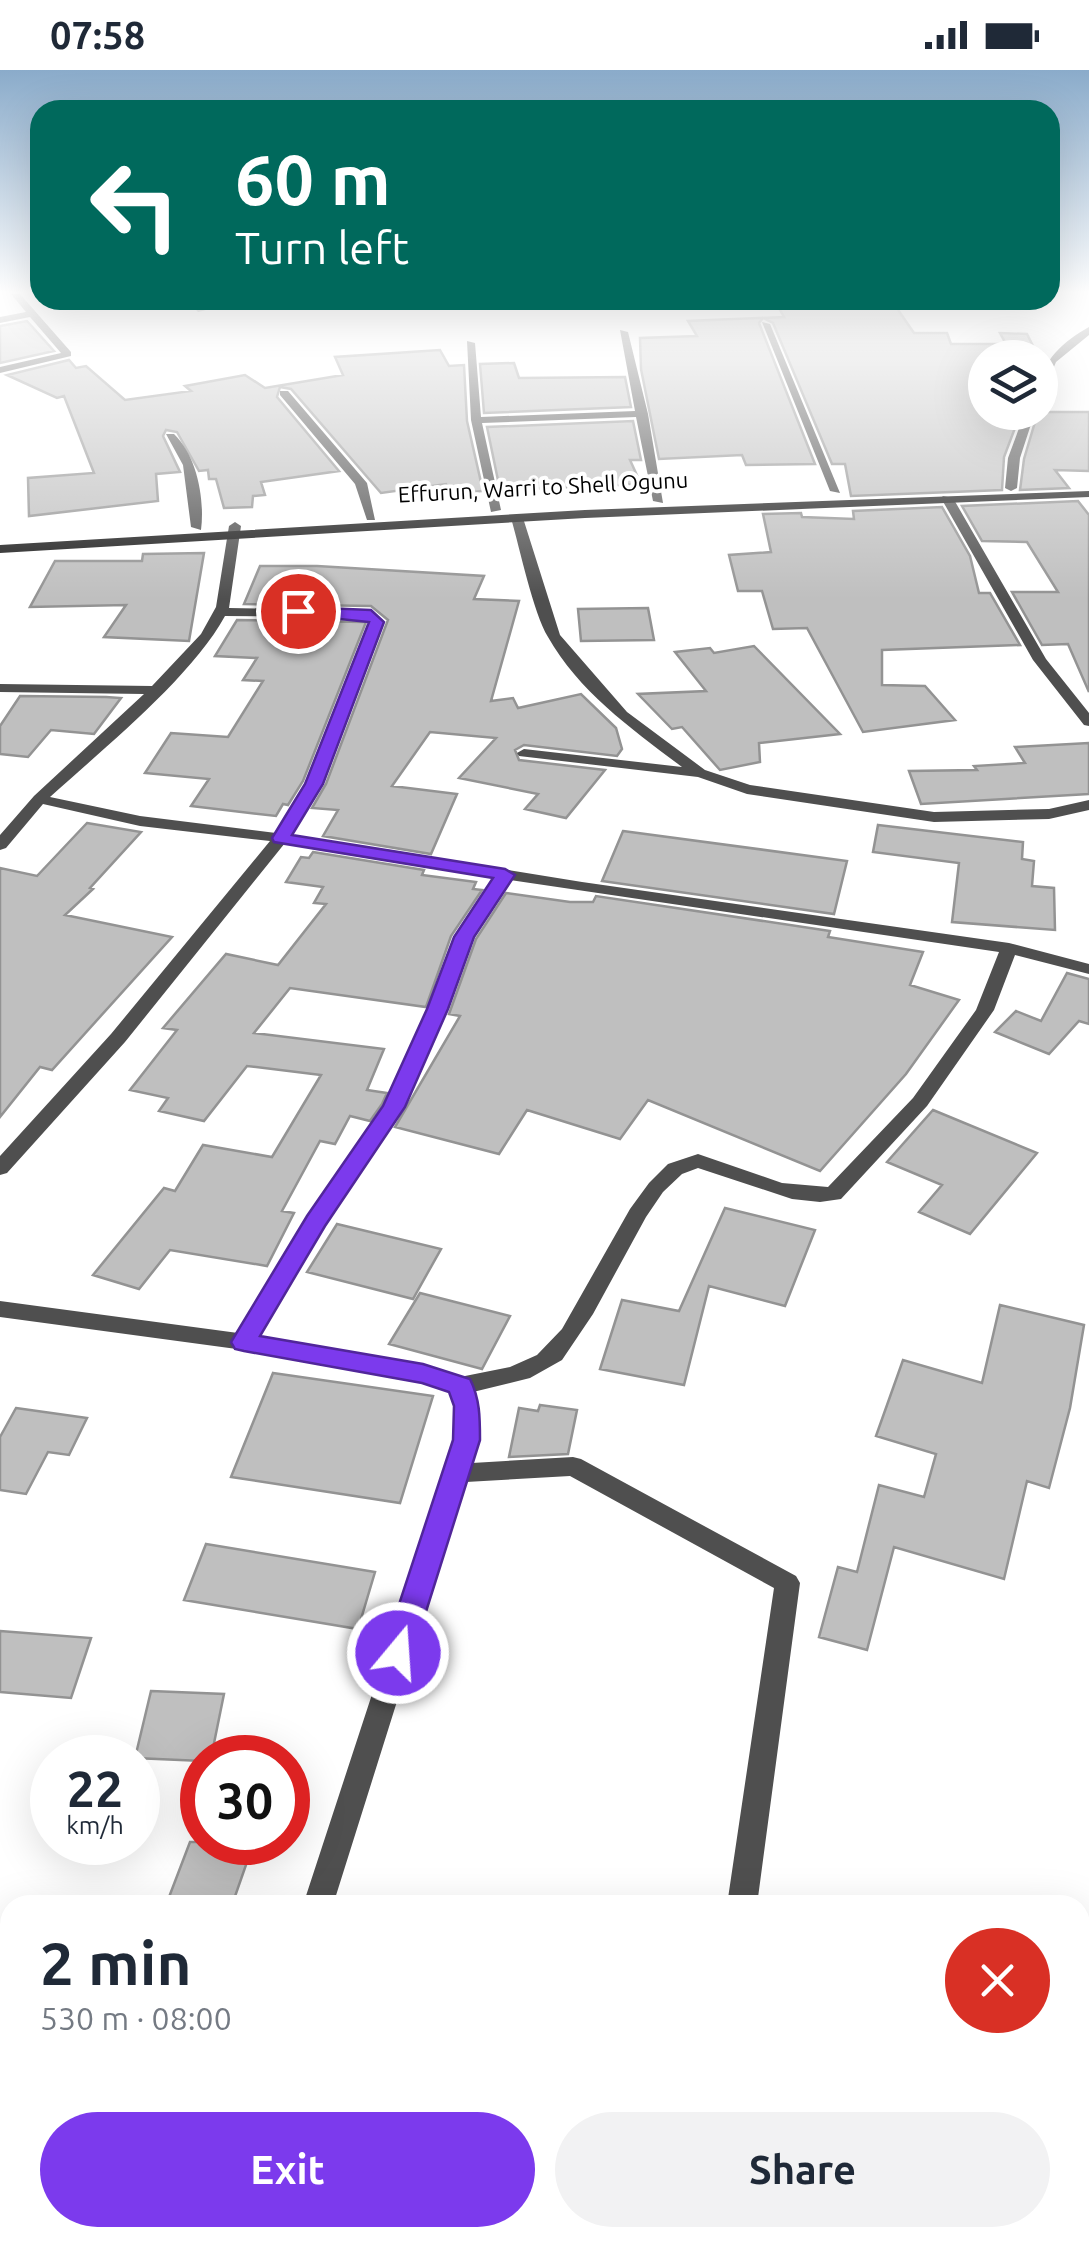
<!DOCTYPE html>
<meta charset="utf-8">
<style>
:root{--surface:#fff;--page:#f2f2f3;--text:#1f2937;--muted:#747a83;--accent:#7c3aed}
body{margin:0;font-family:Ubuntu,sans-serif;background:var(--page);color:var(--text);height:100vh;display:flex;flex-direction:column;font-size:38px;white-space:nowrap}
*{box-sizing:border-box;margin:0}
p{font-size:32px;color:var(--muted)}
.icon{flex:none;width:55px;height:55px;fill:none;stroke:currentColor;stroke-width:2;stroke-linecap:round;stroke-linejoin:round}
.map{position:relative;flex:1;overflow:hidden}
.panel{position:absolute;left:0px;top:1825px;width:1090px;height:352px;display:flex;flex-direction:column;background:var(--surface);border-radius:30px 30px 0 0;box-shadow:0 10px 40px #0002}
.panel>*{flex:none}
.banner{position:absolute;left:30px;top:30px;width:1030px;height:210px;border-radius:30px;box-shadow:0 10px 40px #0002;background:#00695c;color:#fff;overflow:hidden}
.fabs{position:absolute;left:968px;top:270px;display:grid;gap:20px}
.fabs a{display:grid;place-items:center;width:90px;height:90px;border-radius:50%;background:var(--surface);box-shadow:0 10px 40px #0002;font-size:50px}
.speed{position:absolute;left:30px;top:1665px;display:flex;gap:20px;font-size:50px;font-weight:700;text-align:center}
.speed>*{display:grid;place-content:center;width:130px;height:130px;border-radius:50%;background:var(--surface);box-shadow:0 10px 40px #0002;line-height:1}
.speed small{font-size:25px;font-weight:400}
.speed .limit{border:15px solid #d22;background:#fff;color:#111}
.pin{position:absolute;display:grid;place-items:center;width:85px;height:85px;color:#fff;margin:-42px;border:5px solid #fff;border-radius:50%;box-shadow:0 2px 10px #0007}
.me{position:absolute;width:110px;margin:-55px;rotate:18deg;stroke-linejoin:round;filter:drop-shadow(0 0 8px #0008)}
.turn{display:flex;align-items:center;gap:35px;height:210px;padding:0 40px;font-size:45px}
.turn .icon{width:130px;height:130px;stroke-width:2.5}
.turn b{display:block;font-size:70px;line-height:85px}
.round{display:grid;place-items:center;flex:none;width:105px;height:105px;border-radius:52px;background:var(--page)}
.summary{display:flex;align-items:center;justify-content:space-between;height:170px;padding:0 40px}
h1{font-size:60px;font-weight:700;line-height:75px}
.primary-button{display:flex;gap:20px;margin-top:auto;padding:20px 40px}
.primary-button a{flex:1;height:115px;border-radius:60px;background:var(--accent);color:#fff;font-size:40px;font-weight:700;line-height:115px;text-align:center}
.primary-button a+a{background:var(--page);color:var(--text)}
.status{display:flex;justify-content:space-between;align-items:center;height:70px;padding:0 50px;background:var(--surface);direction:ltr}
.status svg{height:28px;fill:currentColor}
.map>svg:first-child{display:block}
</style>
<div class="status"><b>07:58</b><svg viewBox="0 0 49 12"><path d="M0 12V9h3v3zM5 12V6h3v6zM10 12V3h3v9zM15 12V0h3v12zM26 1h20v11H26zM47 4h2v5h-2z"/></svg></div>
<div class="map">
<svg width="1089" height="2177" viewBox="0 0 1089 2177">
<rect width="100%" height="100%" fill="#fff"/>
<!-- building -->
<path fill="#bfbfbf" stroke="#939393" stroke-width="2.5" d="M896 237 914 263H947L951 274H1006L1000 263 1027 264 1039 288H985V342H1021L1004 387 1002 420 851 426 845 394H832L773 253 763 248 759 253 815 394 746 395 742 385 659 389 641 299 640 268 697 266 688 251 784 247 779 238Z
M27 251 54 281 0 293V256Z
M440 280 449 296 464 295 467 351 483 421 450 424 446 414 381 423 291 319 280 317 277 327 339 401 261 412 265 425 253 426 252 437 224 438 216 409H209L208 400 199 401 177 362 166 360 163 366 180 402 156 404 158 431 29 446 28 408 94 403 64 326 57 328 7 305 69 290 76 298 86 296 125 330 191 321 185 316 245 305 265 318 343 305 335 287Z
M514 293 519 308 625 307 631 337 484 343 480 294Z
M1038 342H1089V401L1055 400 1069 418 1020 420 1024 389Z
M633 351 641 390H630L641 414 500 420 487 357Z
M1078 431 1089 445V622L1068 574 1042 575 1012 522H1058L1027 472 982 471 962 436Z
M942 437 970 486 979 523H990L1020 575 882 580V615L925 616 955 650 863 662 807 558 773 559 762 521H738L729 485 771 482 763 444 801 443 802 447 854 449 853 441Z
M204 483 189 571 104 567 126 535 30 537 55 491H142L143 484Z
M260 496H317L484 506 474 529 519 531 491 631 513 628 518 638 581 624 616 658 622 679 617 686 524 675 515 680 519 690 605 700 566 748 525 739 538 724 459 708 496 668 430 662 392 716 457 724 431 784 323 766 338 740 312 738 326 714 388 550 371 536 244 534Z
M648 538 654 570 581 571 578 539Z
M237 550 366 552 303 711 288 735 283 734 276 746 191 736 209 709 145 703 171 663 228 667 263 611 243 610 257 588 215 586Z
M754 576 840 664 759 673 760 692 720 700 682 657 672 659 638 624 706 621 675 582 710 578 714 583Z
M20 626 106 627 121 628 94 664 51 660 28 687 0 684V656Z
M1089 673V724L921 734 909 701 977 700 974 696 1025 693 1015 677Z
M87 753 141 762 90 818 93 819 65 845 172 867 52 1000 40 997 0 1047V798L37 806Z
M878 755 1023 772 1022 789 1034 791 1032 816 1054 818 1055 860 952 852 959 793 873 782Z
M623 761 847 791 834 844 602 811Z
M313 782 424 800 422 805 476 812 473 819 482 820 451 866 426 937 290 918 254 963 384 979 367 1020 387 1023 382 1034 370 1051 350 1046 335 1074 320 1071 282 1141 294 1143 267 1196 170 1180 139 1219 93 1205 164 1118 175 1121 203 1075 272 1087 321 1005 247 996 204 1051 159 1041 168 1028 130 1020 177 960 163 958 226 884 278 895 326 834 314 833 323 817 286 812 301 787 309 788Z
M506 823 570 832H593L596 826 830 861 828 867 923 882 910 915 959 930 906 1004 820 1101 648 1030 620 1069 527 1040 499 1084 395 1057 460 946 449 944 476 869Z
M1067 903 1089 909V954L1079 951 1049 984 995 962 1016 941 1041 951Z
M933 1040 1037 1083 970 1164 919 1142 942 1115 887 1092Z
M725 1138 815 1160 785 1236 709 1216 684 1315 600 1299 622 1230 679 1241Z
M337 1154 441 1179 413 1229 307 1202Z
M420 1223 510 1246 482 1299 389 1274Z
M1000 1235 1084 1255 1070 1338 1049 1418 1027 1411 1004 1509 894 1477 867 1580 819 1567 838 1497 857 1502 879 1415 924 1427 936 1384 876 1366 903 1290 982 1313Z
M273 1303 433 1326 400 1433 231 1407Z
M540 1335 577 1340 568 1384 509 1387 519 1338 538 1341Z
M16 1338 87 1348 69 1385 48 1382 26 1424 0 1420V1367Z
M206 1474 375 1502 358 1559 184 1530Z
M0 1561 91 1568 71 1628 0 1622Z
M151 1621 224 1624 211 1688H202V1691L135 1688Z
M190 1772H254L232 1835H166Z"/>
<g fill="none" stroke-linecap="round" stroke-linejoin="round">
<!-- street -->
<path fill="#4f4f4f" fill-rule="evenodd" d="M11 224H20L71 282V286L0 303V297L61 283 30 247 0 253V247L26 242Z
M187 230H197L206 240 198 242Z
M762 252 770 254 840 423 830 421Z
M1089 257V265L1056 292 1045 318 1040 321C1040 291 1064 271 1089 257Z
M620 260 628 262 648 344 663 433 653 431 636 347 482 353 501 440 491 442 471 350 467 271 475 273 481 347 635 341Z
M280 321H288L367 413 375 450H367L355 414 280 325Z
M1025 342H1035L1020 388 1017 418 1011 421 1005 418 1008 388Z
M166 364H174C197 386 205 429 201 460L191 457 183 395Z
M943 426 953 428 1046 589 1089 643V656L1084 655 1033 590 941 428Z
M517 444 523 448 560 565 627 642 705 700 750 715 934 742 1049 739 1089 730V740L1049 749 934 752 747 724 698 707 519 686 517 683 524 679 682 697C633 660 579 622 548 567 533 542 520 479 511 448Z
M235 452 241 456 229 538 371 540 384 551 322 713 291 765 582 812 1009 873 1089 894V904L1015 885 994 940 927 1036 841 1129 820 1132 792 1129 698 1098 682 1104 663 1122 646 1147 593 1244 562 1290 530 1308 473 1322C482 1346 479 1369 472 1393L573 1387 581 1389 796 1506 800 1513 757 1835H727L774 1518 570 1406 466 1412 333 1835H303L455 1371V1336L450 1322 422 1312 244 1280 0 1247V1231L238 1263 309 1146 385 1036 429 939 455 867 495 808 285 773 125 972 7 1103 0 1105V1086L111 964 270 771 140 756 43 734 6 778 0 780V765L34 726 144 624 0 622V614L152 616 201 564 216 537 229 456ZM225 546 352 547 367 548 370 551 306 713 276 763 140 746 50 727C104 678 191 608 225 546ZM510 810 999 882 976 940 913 1028 828 1117 782 1113 698 1084 668 1094 649 1113 630 1139 562 1259 537 1285 510 1297 460 1307 423 1296 259 1266 324 1155 404 1037 447 939 473 867Z"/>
<!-- secondary -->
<path fill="#1c1c1c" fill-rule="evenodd" d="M1089 421V427L585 448 0 483V475L585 440Z
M0 2033 10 2034V2066L0 2065Z
M0 2117 10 2118V2152L0 2151Z
M240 2168H334L338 2177H244Z
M904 2168H1011L1015 2177H908Z"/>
</g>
<!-- sky -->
<linearGradient id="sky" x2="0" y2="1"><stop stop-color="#8aabca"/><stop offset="0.42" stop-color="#fff"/><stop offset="1" stop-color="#fff" stop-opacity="0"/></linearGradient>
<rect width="1089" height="529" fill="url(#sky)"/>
<!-- route -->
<path fill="#7c3aed" stroke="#51269a" stroke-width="2.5" d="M298 537 371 540 384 552 323 714 292 765 505 799 515 805 474 867 448 939 405 1037 325 1156 260 1266 423 1294 470 1309C480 1329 480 1348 480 1370L413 1583 409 1592 398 1596 388 1592 383 1583 453 1370 454 1336 449 1322 422 1313 244 1281 235 1279 231 1272 307 1146 383 1036 427 939 454 867 493 808 274 772 272 768 305 714 369 552 292 544 290 541Z"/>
<g text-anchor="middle" stroke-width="8" stroke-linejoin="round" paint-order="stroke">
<!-- far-street labels -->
<g font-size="22" fill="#000" stroke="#fff">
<text transform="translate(543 417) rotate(-3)" y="8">Effurun, Warri to Shell Ogunu</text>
</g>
</g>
</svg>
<div class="fabs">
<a><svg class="icon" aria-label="layers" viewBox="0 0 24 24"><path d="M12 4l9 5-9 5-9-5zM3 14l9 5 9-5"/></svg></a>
</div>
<div class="speed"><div>22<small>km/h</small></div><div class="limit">30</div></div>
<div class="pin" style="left:298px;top:541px;background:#d93025"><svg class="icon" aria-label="arrive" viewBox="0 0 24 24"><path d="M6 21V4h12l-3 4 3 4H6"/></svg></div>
<svg class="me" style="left:398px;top:1583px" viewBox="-20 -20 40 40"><circle r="17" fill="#7c3aed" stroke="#fff" stroke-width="3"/><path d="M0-11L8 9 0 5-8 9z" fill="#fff"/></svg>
<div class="banner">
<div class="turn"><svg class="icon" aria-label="left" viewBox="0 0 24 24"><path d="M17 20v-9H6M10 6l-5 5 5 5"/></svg><div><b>60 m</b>Turn left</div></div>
</div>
<section class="panel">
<div class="summary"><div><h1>2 min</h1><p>530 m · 08:00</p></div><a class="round" style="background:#d93025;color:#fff"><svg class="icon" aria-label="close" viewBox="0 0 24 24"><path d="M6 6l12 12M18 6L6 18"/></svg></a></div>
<div class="primary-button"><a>Exit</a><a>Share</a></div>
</section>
</div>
